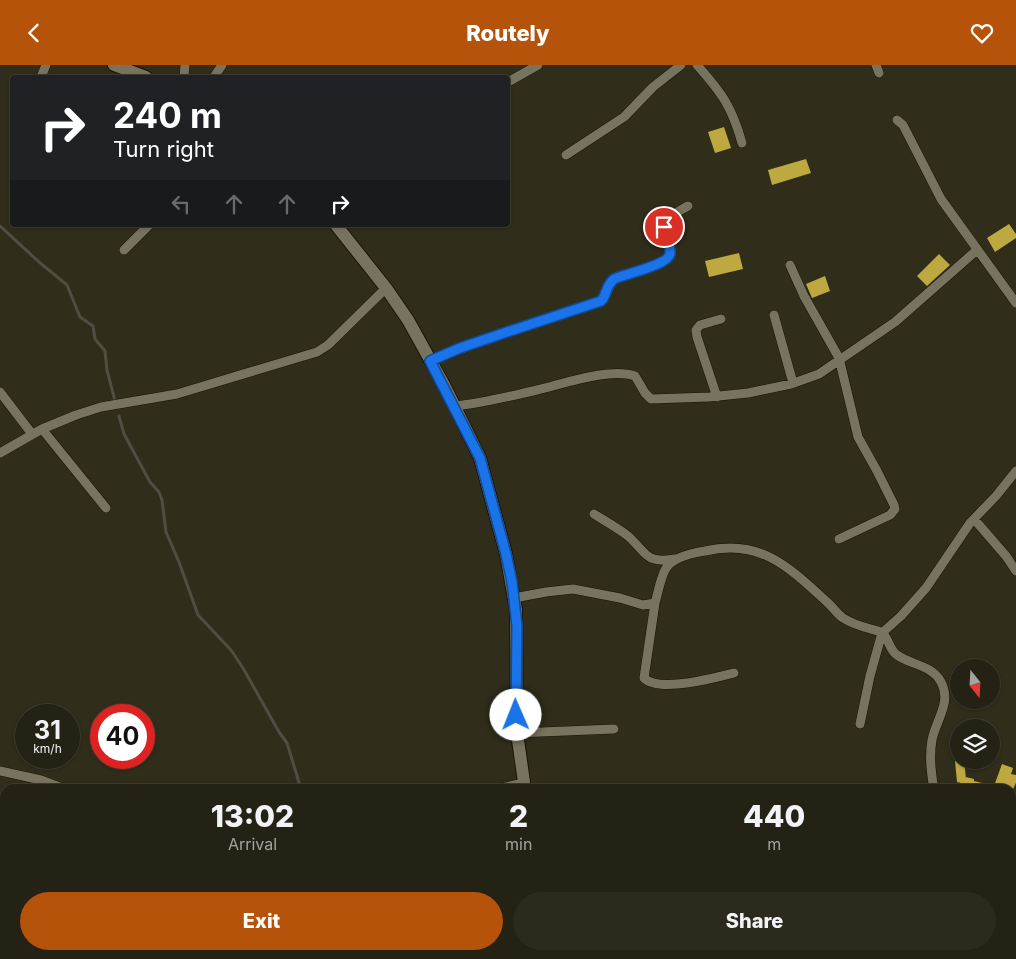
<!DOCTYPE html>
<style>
:root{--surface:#242214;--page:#2c2a1d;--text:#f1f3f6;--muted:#a3a4a0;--line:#413f34;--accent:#b45309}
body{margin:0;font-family:Inter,sans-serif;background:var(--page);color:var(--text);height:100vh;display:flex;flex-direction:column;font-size:19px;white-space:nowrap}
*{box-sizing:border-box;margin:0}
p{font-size:16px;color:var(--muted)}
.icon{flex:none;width:28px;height:28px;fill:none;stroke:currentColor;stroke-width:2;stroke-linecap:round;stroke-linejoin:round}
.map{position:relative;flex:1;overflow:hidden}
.panel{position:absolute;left:0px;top:719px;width:1016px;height:176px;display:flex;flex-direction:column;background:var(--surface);border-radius:15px 15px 0 0;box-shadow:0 1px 4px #0004,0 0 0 1px var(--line)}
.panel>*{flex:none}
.guide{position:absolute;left:10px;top:10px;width:500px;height:152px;border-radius:5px;box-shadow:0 1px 4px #0004,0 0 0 1px var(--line);background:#202124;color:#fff;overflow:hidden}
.needle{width:32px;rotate:162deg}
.controls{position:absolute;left:950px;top:594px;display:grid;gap:10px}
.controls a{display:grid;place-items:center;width:50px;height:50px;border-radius:50%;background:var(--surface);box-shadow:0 1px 4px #0004,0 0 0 1px var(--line);font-size:25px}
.speed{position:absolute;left:15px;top:639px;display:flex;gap:10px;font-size:25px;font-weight:700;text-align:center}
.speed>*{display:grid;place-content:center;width:65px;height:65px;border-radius:50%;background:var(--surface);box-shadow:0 1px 4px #0004,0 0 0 1px var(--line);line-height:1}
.speed small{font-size:12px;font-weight:400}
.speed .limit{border:8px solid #d22;background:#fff;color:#111}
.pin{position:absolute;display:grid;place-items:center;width:42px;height:42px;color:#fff;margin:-21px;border:2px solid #fff;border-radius:50%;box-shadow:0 1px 5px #0007}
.me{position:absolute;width:55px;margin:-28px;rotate:359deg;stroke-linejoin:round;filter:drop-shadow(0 0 4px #0008)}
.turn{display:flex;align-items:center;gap:18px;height:105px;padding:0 20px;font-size:22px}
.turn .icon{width:65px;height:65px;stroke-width:2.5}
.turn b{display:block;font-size:35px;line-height:42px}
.lanes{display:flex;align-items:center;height:48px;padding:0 20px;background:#0003;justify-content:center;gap:25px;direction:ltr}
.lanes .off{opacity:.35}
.eta{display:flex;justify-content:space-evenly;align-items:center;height:85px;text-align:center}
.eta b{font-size:30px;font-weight:800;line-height:35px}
.primary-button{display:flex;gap:10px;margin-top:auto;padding:10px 20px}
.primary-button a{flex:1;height:58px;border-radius:30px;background:var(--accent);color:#fff;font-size:20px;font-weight:800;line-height:58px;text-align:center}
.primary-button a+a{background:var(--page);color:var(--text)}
header{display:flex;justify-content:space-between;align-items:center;height:65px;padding:0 20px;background:var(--accent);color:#fff;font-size:22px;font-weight:800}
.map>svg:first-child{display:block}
</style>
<header><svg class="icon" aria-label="back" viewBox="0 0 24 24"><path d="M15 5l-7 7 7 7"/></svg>Routely<svg class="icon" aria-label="heart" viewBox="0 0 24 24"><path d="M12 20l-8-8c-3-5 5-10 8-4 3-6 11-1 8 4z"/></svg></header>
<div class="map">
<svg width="1016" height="894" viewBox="0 0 1016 894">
<rect width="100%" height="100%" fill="#302d1b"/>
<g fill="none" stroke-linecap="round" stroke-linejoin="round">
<!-- stream -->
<path stroke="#504e42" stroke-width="3" d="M0 161 39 197 67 220 80 252 93 261 95 274 105 286 107 305 115 336
M119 351 124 369 150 417 159 427 162 435 166 467 179 497 198 550 231 585 243 603 279 667 287 678 301 724
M344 890 347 894"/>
</g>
<!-- building -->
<path fill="#bea940" d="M724 62 731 83 715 88 708 67Z
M806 94 811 108 772 120 768 105Z
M1009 159 1016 169V173L995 187 987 173Z
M739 188 743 204 709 212 705 196Z
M939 189 950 200 927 221 917 211Z
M825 211 830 226 812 233 806 219Z
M964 695 966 714V712L974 714V716L994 721 1002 699 1013 703 1011 709 1016 710V718L1013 724H975L964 721 965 719 957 717 955 696Z"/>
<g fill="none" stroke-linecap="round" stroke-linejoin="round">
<defs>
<path id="street" d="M697 0C722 28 732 42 742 78
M876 0 879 8
M41 12 46 0
M184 12 185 0
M214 12 222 0
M508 17 538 0
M897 55 903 60 941 134 1016 238
M566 90 624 52 653 22 681 0
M124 185 149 160
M790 200 804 231 839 293 858 372 877 406 894 440 895 444 890 450 839 474
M774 250 793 318
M430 296 501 269 601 236C608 229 605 220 615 214 626 207 668 202 670 188 671 180 667 170 664 162 667 151 679 146 688 141
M0 327 32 369
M717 332 697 272 696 265 700 260 721 254
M455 341C483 338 510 331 537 325 563 319 610 302 635 311L645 328 651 334 709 332 748 328 791 319 819 309 895 257 977 185
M42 364 106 443
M0 388 42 364 76 350 101 342 177 329 317 287 328 280 386 223
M594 449C605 456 618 463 628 471 647 488 645 499 675 494
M974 454 1006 491 1016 506
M514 533 546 527 573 524 620 533 643 540 655 538C658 528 660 515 665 505 671 493 692 488 705 486 760 473 789 502 827 537 833 542 837 549 843 553 851 558 863 562 871 564 874 565 880 566 882 568 889 573 889 585 897 590 911 600 932 600 941 617 952 637 936 655 932 675 929 691 931 708 934 724
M655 538 644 613C659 628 715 613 734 608
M860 659 870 611 882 568 901 551 926 523 970 458 996 431 1016 406
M517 668 614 664
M0 706 41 715 65 724
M496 724 524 718
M439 894 448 890
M931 894 936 890"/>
<path id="secondary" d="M114 0 146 12
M336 160 386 223 408 255 444 320 480 393 506 489 516 545 517 668 525 724
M575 890 577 894"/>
</defs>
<!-- street casing -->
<use href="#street" stroke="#181505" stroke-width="10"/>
<!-- secondary casing -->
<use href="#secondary" stroke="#181505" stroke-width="14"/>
<!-- street -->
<use href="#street" stroke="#77735f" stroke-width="9"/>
<!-- secondary -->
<use href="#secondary" stroke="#77735f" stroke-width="12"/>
</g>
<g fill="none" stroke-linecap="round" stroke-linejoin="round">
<defs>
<path id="route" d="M516 650 517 561 512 517 506 489 480 393 430 296 460 283 501 269 601 236C608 229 604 223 614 214 625 209 668 200 670 189 671 180 667 170 664 162"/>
</defs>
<!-- route casing -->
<use href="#route" stroke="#114b97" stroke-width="12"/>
<!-- route -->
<use href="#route" stroke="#1a73e8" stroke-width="9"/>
</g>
</svg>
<div class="controls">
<a><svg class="needle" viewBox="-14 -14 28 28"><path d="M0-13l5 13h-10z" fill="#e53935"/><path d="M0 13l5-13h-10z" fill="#a3a4a0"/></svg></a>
<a><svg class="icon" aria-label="layers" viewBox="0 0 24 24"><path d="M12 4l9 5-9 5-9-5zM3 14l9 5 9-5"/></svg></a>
</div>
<div class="speed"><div>31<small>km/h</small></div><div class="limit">40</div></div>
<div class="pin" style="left:664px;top:162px;background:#d93025"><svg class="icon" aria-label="arrive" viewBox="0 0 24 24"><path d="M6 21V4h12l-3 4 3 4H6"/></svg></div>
<svg class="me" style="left:516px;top:650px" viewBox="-20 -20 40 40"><circle r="19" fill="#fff"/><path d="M0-13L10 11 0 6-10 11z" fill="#1a73e8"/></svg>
<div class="guide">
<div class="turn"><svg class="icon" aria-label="right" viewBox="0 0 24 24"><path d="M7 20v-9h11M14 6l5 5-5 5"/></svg><div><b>240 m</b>Turn right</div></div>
<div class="lanes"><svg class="icon off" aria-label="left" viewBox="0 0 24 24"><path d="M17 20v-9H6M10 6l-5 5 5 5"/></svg><svg class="icon off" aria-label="ahead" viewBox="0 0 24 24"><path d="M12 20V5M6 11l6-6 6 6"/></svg><svg class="icon off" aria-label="ahead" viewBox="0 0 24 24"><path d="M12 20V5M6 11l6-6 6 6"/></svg><svg class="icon" aria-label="right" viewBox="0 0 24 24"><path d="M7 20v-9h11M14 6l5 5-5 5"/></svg></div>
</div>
<section class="panel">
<div class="eta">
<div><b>13:02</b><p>Arrival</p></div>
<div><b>2</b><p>min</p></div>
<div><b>440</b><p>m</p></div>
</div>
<div class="primary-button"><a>Exit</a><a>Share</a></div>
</section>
</div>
